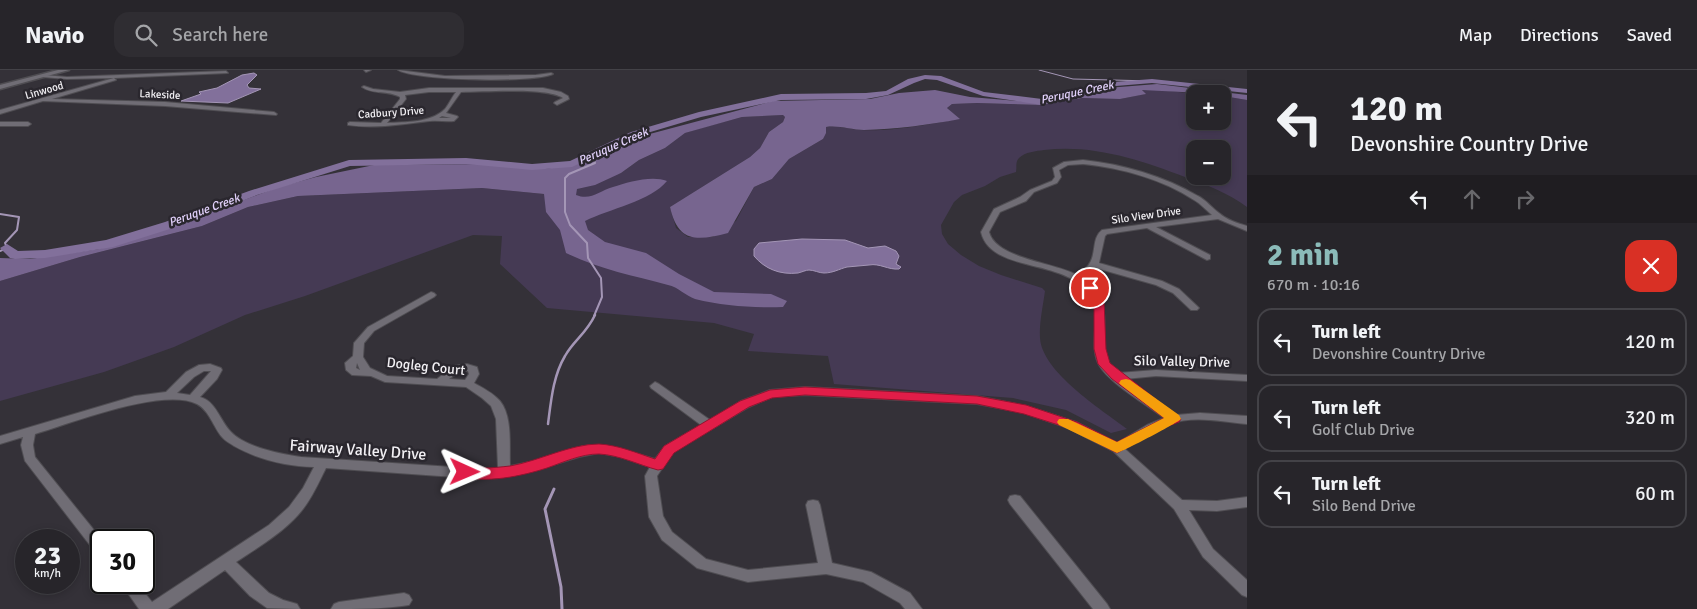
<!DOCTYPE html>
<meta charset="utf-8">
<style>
:root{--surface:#27252a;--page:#2f2d32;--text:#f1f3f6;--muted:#a4a5a8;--line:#434247;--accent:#8bbbb9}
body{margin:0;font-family:Signika,sans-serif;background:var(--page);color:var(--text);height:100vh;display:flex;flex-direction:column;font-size:19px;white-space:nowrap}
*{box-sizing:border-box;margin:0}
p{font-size:16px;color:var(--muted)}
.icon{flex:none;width:28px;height:28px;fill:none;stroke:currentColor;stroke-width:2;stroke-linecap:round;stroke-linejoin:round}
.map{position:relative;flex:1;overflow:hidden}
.sheet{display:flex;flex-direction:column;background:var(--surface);width:450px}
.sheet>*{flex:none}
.banner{background:#27252a;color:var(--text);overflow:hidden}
.controls{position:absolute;left:1186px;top:15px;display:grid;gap:10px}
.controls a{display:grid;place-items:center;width:45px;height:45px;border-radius:10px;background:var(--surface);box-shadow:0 2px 8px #0003,0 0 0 1px var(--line);font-size:25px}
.speed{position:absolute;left:15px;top:459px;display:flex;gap:10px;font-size:25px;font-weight:700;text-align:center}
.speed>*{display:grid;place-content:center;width:65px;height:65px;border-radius:50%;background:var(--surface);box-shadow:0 2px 8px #0003,0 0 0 1px var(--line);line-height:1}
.speed small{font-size:12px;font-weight:400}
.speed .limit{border:2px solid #111;border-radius:8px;background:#fff;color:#111}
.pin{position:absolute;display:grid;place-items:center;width:42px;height:42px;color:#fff;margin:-21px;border:2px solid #fff;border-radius:50%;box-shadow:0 1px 5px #0007}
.me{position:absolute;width:55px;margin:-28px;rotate:91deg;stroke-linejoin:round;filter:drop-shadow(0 0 4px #0008)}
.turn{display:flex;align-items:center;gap:18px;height:105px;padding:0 20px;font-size:22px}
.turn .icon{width:65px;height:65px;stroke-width:2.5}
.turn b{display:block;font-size:35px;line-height:42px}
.lanes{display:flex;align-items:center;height:48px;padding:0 20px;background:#0003;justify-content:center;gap:25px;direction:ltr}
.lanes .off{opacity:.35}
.round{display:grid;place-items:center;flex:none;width:52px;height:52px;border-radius:15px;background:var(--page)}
.head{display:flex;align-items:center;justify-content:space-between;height:85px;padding:0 20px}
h1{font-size:30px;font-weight:700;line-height:38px;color:var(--accent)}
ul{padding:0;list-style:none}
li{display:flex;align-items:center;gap:15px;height:68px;margin:0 10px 8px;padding:0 10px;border:2px solid var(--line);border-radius:15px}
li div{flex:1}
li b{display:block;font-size:19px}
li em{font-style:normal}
header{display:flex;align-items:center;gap:30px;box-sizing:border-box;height:70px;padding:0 25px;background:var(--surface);border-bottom:1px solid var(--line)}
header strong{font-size:24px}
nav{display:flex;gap:28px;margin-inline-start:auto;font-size:18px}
.search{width:350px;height:45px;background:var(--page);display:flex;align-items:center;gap:12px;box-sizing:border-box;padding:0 18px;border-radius:15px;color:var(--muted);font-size:19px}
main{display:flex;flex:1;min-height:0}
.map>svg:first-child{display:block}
</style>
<header>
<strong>Navio</strong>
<div class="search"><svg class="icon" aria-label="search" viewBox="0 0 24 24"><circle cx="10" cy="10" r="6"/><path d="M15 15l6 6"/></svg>Search here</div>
<nav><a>Map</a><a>Directions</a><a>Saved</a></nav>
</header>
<main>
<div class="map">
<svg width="1247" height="539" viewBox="0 0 1247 539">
<rect width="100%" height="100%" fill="#343138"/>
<!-- green -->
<path fill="#453a54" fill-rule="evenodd" d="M1151 19 1197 24H1195V51H1222L1223 26 1247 30V137C1228 123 1207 115 1185 107 1141 90 1093 74 1044 80 1036 81 1025 82 1019 88 1015 92 1017 97 1016 102L1000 107 985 116 962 125 954 132 941 155 942 164 948 174 961 185 979 196 1001 205 1042 218 1045 221C1043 236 1039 253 1040 268 1042 302 1101 339 1127 359L1111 363 1066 340 1013 328 834 314 828 286 748 281 754 264 714 253 547 238 500 194 502 166 473 165 305 226 245 245 174 277 104 302 0 331V211L80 187 202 156 248 137 298 126 482 118 544 124 621 103 639 90 665 78 685 63 705 57 742 47 783 45 785 47 783 52 769 62 760 78 750 87 670 137 676 158 688 167H713L736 151 754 117 772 109 789 89 823 69 826 57C838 55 848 59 861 60 888 62 932 54 959 49L947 38 952 34 977 33 1041 35 1082 28 1120 29 1145 24 1142 20ZM1195 79H1222V106H1195Z"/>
<!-- forest -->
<path fill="#77658f" d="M1157 14 1247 25V30L1223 26 1222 24 1142 20 1146 24 1120 29 1082 28 1041 35 977 33 952 34 947 38 960 49C929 55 896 59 864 60 851 60 839 55 826 57V63L823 69 789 89 772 109 754 117 728 163C697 171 678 173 670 137L750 87 760 78 769 62 783 52 785 47 783 45 742 47 685 63 665 78 639 90 621 103 595 115 577 119 576 125C591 131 599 121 613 117 628 112 652 105 667 111 651 131 609 139 585 151L588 160 605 172 646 183 679 204 714 222 771 224 787 231 783 237C754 238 723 236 695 229 686 226 678 217 668 215 632 205 601 200 566 183L560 160 546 142 544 124 482 118 298 126 248 137 202 156 80 187 0 211V188L30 189 99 179 173 156 279 117 316 107 374 95 486 94 545 99 582 93 631 69 773 31 870 29 899 23 935 20 970 27 1043 33 1092 24 1107 18Z"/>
<!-- water -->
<path fill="#82709b" stroke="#a496b6" d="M254 3 257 5 247 15 249 18 261 19 228 33 181 31 201 24 199 22 217 18 242 5Z
M802 169 845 170 868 178 885 176 896 181 899 186 896 194 901 197 899 199C888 200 880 193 869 195 862 196 854 196 847 197 839 199 833 203 824 203 819 203 814 200 809 200 806 200 802 202 798 203 780 205 765 199 754 186V179L759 173Z"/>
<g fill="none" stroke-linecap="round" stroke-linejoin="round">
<!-- stream-far3 -->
<path stroke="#a496b6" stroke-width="1" d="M1039 0 1073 9 1152 11"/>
<!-- stream-far2 -->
<path stroke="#a496b6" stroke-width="2" d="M591 84 595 93 569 104 565 108V142L570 155 587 173 588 188 601 208 602 227 594 246
M0 144 19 147 17 160 5 173 7 178 0 181"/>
<!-- stream-far1 -->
<path stroke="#a496b6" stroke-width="2.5" d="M548 354C551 331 553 306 565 286 574 270 586 264 595 245"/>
<!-- stream -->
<path stroke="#a496b6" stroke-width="3" d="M554 419 545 439 561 517 562 539"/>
<!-- river -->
<path fill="#82709b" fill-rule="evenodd" d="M925 5 941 6 984 22 1042 29 1095 18 1101 13 1152 9 1247 19V23L1152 13 1104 17 1101 22 1042 35 983 26 937 10 925 9 914 13 888 25 866 29 781 30 701 47 637 66 572 97 532 100 466 94 350 96 257 125 173 158 113 177 45 188 15 189 10 188 0 178 7 174 18 181 45 180 106 170 165 152 249 121 349 90 466 88 532 94 570 91 631 62 699 42 781 24 866 23 886 21 908 9Z"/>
<defs>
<path id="street" d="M364 0H371L366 2Z
M398 0 445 6 536 5 551 3 553 4C535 13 416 11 398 0Z
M226 1 228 3 114 8 116 10 52 29 165 32 274 42 277 44 276 45 165 36 43 31 0 44V40L114 8 67 9 42 7 44 5 67 7Z
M364 16 373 19 400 22 429 18H543L561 22 568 26 569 29 557 35 554 33 555 32 563 28C545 17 485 22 461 22L446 43 457 46 458 47 454 51C446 52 438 50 430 51 403 54 376 59 348 55V53L350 52 381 53 400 29V27C388 20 373 25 362 17ZM429 22H456C452 27 449 34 445 39 431 53 405 52 387 53L406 29 405 25ZM442 46 451 48H439Z
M0 52H28L31 54 28 56H0Z
M1083 90C1122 94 1164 106 1198 126 1206 130 1212 138 1219 143 1227 150 1237 153 1247 156V161L1218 149 1156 157 1210 185V189L1207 190 1147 158 1107 164 1105 166 1099 193 1162 211 1179 219 1197 236 1199 238 1197 240H1191L1173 223 1156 215 1096 198 1083 208C1126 240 1085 274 1118 303L1156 300 1247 305V311L1156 306 1125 309 1176 345 1200 343 1247 346V354C1222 352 1194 345 1170 354 1154 360 1140 370 1125 379L1182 430 1217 431 1247 427V437L1217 441 1189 440 1213 479 1247 510V527L1242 525 1203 487 1174 439 1113 381 1068 358 1024 343 977 334 805 325 772 327 749 337 673 382 657 406 663 446 672 462 706 489 748 500 818 493 806 435 808 431 813 430 818 431 820 435 832 493 871 502 910 523 922 539H905L900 533 863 512 826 504 748 512 697 498 662 470 649 447 645 406 650 397 621 387 599 383 579 387 533 401 483 409 326 398C318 414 310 432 298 445 281 464 257 478 236 492L269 523 283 530 297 534 300 539 267 538 250 526 225 500 168 539H139L120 512H136L152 532 269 455 289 437 303 418 314 397C286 396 259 390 234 376 230 373 225 371 222 367 214 358 209 340 197 334 163 317 72 353 35 364L33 375 35 387 102 470 101 485 96 483 25 391 21 375 23 367 0 374V366L135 326 166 322 186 302 199 295 210 294 221 298 222 300 217 309 200 327C216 331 220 351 231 362 245 377 281 384 301 387L483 399 498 398 496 349 491 336 482 328 466 317 385 312 371 306 352 305 346 300 345 293 353 286 354 273 368 257 431 222 434 223 436 225 434 227 374 261 364 273 363 287 370 298 387 306 437 309 454 296 467 294 477 297 479 304 474 313C483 318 493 323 500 331 513 347 509 377 510 396L540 390 584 376 599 375 621 379 655 389 665 376 701 355 651 318 650 316 655 312 659 314 710 350 741 331 770 320 805 317 977 326 1026 336 1076 352 1117 373 1147 355 1164 348C1147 335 1109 313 1099 295 1086 272 1107 237 1085 218 1076 211 1066 205 1055 202 1031 193 988 192 981 162L994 139 1020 127 1030 120 1052 111 1055 107 1053 98 1064 92ZM1083 94C1121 98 1162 109 1194 130 1201 134 1206 140 1212 145L1102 160C1088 171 1102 191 1077 205 1054 192 996 189 989 162L1000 142 1026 131 1034 122 1057 113 1061 107 1059 100 1068 95ZM357 293 360 300 356 298ZM204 301H211L190 325 177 323 194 307ZM461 301H468L469 304 465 310 449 309Z
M1015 425 1020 426 1107 534 1110 539H1093L1010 434 1008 430 1010 426Z
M404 523 409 525 412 530 409 535C386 539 356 539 331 539L334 534 339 532Z"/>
<path id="secondary" d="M58 0H69L0 19V15Z"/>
</defs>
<!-- street casing -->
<use href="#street" stroke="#4f4d52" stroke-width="2"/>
<!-- secondary casing -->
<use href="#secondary" stroke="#4f4d52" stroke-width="3"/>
<!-- street -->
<use href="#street" fill="#706d75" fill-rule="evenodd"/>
<!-- secondary -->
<use href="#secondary" fill="#706d75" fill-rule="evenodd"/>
</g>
<!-- route -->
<path fill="#e11d48" stroke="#92132f" d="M1090 215 1094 216 1104 230 1106 279 1110 293 1181 349 1179 352 1163 358 1117 383 1068 358 1024 344 977 334 805 325 772 328 749 337 674 383 663 399 658 400C639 395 619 385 599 384 581 384 564 392 547 398 522 406 486 414 460 406L458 402 460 399C467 396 475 398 483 398 491 398 501 397 510 396 539 391 570 374 599 374 618 375 637 383 655 389L664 376 740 331 770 320 805 317 977 326 1026 335 1077 352 1117 372 1164 348 1112 309 1098 294 1094 279V230L1085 218Z"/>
<!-- slow -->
<path fill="#f59e0b" d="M1126 309 1130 310 1179 345 1181 349C1179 352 1124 381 1117 383L1059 355 1057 352 1059 349H1068L1117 372 1164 348 1121 315 1119 313 1121 310Z"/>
<g text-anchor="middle" stroke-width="5" stroke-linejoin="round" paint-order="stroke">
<!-- far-street labels -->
<g font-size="11" fill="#f2f0f4" stroke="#2a272e">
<text transform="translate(44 20) rotate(-16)" y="4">Linwood</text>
<text transform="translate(160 24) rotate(3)" y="4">Lakeside</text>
<text transform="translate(391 42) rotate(-4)" y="4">Cadbury Drive</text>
<text transform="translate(1146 145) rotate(-8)" y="4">Silo View Drive</text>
</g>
<!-- far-water labels -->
<g font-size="12" font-style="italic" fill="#e2d1fb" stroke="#2a272e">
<text transform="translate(1077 22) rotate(-12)" y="4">Peruque Creek</text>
<text transform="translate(613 76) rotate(-24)" y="4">Peruque Creek</text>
<text transform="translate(204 140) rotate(-20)" y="4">Peruque Creek</text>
</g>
<!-- street labels -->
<g font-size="14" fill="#f2f0f4" stroke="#2a272e">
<text transform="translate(1182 291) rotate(1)" y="5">Silo Valley Drive</text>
<text transform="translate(426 296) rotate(6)" y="5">Dogleg Court</text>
</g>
<!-- near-street labels -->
<g font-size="16" fill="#f2f0f4" stroke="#2a272e">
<text transform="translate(358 379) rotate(4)" y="6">Fairway Valley Drive</text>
</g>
</g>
</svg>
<div class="controls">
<a>+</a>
<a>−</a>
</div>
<div class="speed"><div>23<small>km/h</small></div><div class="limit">30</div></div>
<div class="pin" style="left:1090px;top:218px;background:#d93025"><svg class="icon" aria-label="arrive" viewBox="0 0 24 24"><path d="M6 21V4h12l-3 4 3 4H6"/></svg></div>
<svg class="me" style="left:465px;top:402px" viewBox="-20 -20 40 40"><path d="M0-17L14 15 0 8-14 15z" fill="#e11d48" stroke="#fff" stroke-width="4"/></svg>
</div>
<section class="sheet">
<div class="banner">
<div class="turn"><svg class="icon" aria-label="left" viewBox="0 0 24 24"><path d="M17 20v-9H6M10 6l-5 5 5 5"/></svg><div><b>120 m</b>Devonshire Country Drive</div></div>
<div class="lanes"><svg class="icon" aria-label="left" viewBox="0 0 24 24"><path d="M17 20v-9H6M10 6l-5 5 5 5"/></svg><svg class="icon off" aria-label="ahead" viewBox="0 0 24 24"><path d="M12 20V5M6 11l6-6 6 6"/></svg><svg class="icon off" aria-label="right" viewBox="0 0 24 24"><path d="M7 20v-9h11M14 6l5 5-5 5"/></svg></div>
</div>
<div class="head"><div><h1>2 min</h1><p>670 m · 10:16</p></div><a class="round" style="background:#d93025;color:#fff"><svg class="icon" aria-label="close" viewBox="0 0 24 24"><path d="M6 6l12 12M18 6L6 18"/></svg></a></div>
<ul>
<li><svg class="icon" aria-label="left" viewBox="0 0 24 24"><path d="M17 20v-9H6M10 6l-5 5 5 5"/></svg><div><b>Turn left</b><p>Devonshire Country Drive</p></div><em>120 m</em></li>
<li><svg class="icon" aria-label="left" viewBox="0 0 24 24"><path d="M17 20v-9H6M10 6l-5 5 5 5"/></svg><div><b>Turn left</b><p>Golf Club Drive</p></div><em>320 m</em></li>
<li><svg class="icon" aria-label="left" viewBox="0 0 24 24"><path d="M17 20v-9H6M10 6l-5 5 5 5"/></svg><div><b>Turn left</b><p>Silo Bend Drive</p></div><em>60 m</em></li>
</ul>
</section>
</main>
